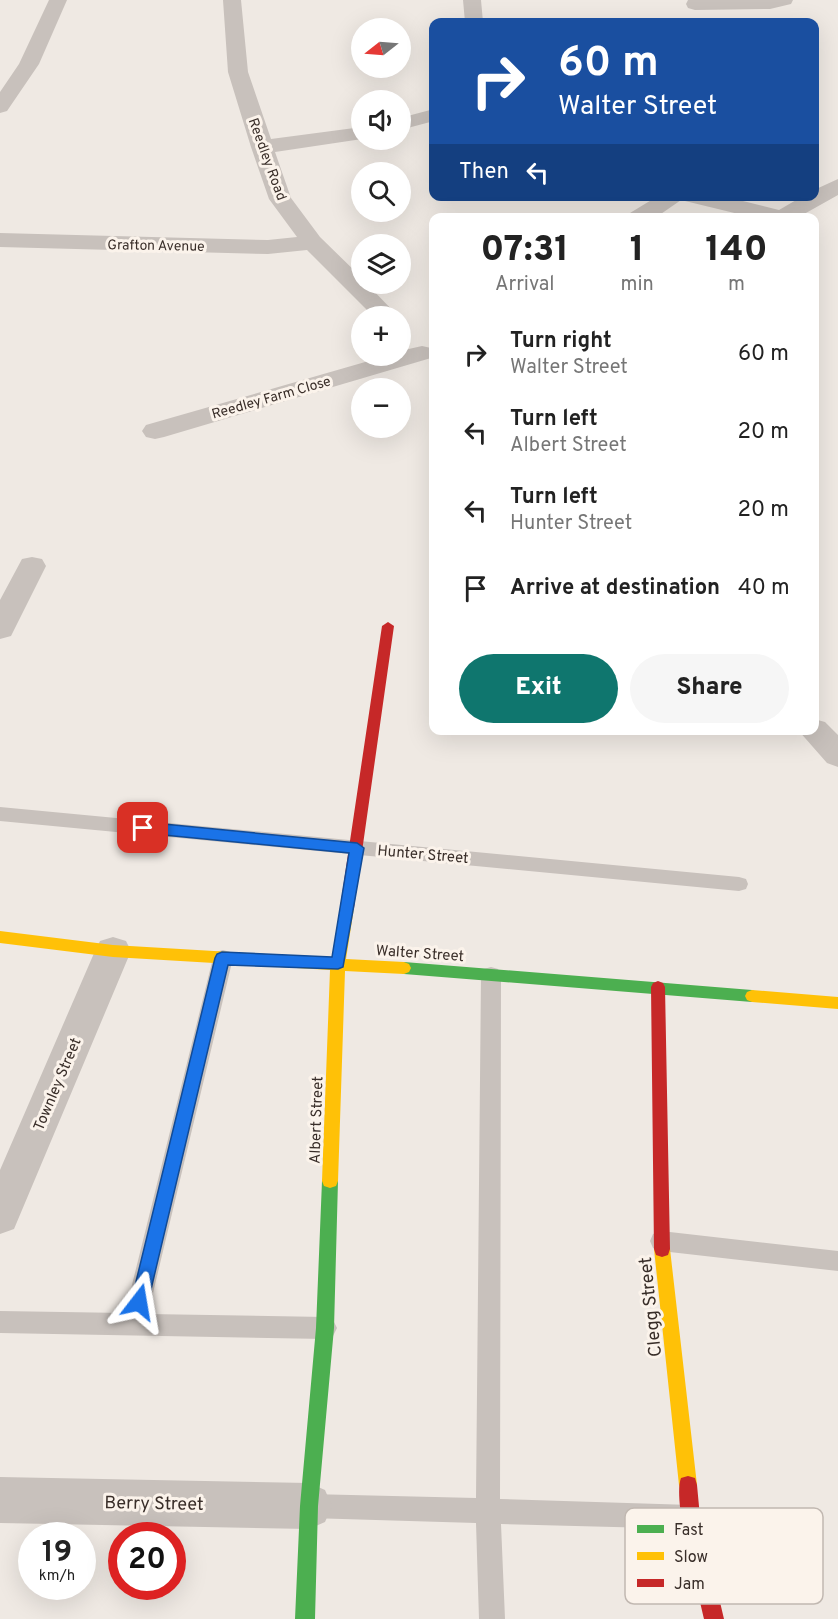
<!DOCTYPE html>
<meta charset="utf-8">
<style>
:root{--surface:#fff;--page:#f6f6f6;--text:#222;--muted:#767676;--accent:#0f766e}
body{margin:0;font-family:Overpass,sans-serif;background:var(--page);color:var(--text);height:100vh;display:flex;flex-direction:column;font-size:22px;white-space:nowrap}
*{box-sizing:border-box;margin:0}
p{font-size:20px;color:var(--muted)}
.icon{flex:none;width:33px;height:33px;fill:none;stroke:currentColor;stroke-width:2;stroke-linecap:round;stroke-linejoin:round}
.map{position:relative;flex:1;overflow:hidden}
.details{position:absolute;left:429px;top:213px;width:390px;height:522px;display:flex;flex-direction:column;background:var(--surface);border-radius:12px;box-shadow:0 6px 24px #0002}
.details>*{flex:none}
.top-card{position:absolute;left:429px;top:18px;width:390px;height:183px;border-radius:12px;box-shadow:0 6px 24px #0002;background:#1a4fa0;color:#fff;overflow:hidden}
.needle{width:39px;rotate:253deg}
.buttons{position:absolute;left:351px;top:18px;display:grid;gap:12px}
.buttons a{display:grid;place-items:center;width:60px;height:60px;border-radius:50%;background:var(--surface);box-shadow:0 6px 24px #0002;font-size:30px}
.speed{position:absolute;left:18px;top:1522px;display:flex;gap:12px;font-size:30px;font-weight:700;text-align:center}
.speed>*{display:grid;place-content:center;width:78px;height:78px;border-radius:50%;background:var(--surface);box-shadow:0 6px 24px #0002;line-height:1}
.speed small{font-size:15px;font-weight:400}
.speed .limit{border:9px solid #d22;background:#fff;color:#111}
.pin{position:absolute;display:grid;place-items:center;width:51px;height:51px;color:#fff;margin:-26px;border-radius:12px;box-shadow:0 3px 9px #0006}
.me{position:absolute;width:66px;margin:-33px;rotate:14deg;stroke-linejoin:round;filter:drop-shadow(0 0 4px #0008)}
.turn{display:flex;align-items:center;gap:21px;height:126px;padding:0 30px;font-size:27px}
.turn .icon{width:78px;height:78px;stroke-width:2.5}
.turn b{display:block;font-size:42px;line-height:51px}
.then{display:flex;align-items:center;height:57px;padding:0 30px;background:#0003;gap:12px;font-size:22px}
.eta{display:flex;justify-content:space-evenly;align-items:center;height:102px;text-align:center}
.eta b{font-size:36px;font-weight:800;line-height:42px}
.primary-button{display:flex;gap:12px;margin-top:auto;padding:12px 30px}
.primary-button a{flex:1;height:69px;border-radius:36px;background:var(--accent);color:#fff;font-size:24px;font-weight:800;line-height:69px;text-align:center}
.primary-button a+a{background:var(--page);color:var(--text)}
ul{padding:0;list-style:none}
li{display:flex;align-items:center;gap:18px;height:78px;padding:0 30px}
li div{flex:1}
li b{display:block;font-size:22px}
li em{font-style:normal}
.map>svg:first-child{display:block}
</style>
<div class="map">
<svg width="838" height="1619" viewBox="0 0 838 1619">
<rect width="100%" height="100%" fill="#efe9e3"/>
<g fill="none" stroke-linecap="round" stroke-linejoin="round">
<!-- lane -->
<path fill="#c8c1bc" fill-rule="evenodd" d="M0 807 739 877 746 879 748 884 746 889 739 891 0 821Z
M223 950 230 952 233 958 148 1314 325 1317 333 1320 337 1328 333 1336 325 1339 0 1333V1311L125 1313 213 958 216 952Z
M491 967 498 969 501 975 500 1499 691 1505 700 1508 703 1517 700 1526 691 1529 501 1524 505 1619H479L476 1523 309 1518 300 1515 297 1506 300 1497 309 1494 476 1498 481 975 484 969Z
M661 1231 838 1251V1271L661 1251 653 1248 650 1241 653 1234Z"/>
<!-- street -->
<path fill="#c8c1bc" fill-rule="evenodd" d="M49 0H67L39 64 7 111 0 113V92L19 64Z
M223 0H241L248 72 271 139 362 127V139L275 152 291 198 320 237 362 278V284H367L398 316H373L307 250 268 254 0 247V233L268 240 297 237 269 199 251 147 228 72Z
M463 0H481L483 22H465Z
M688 0H793L791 4 770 9 695 10 688 8 686 4Z
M434 109V121L400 130V118Z
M838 179V195L797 218H755L685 201 684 198 655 218H627L630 213 658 196H723L779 210 803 196H814V190Z
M422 346 431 348 434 352 431 358 164 437 155 439 146 437 142 431 146 425 386 356H400V351Z
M32 557 42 559 46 566 11 636 0 639V600L22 559Z
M814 719 825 722 838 735V767L827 763 798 730H814Z
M113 937 126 941 131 951 14 1229 0 1234V1170L95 951 100 941Z
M0 1477 309 1483 325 1490 332 1506 325 1522 309 1529 0 1523Z"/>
<!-- fast -->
<path fill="#4caf50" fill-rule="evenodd" d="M404 962 752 990 757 992 759 996 757 1000 752 1002 404 974 399 972 397 968 399 964Z
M330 1174 336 1176 338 1181 334 1328 318 1506 315 1619H295L300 1506 316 1328 322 1181 324 1176Z"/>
<!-- slow -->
<path fill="#ffc107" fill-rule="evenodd" d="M347 902 352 904 354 908 346 959 404 962 409 964 411 968 409 972 404 974 345 971 338 1181 336 1186 330 1188 324 1186 322 1181 330 970 113 957 0 943V931L113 945 332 958 340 908 342 904Z
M752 990 838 997V1009L752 1002 747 1000 745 996 747 992Z
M662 1241 668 1243 670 1249 697 1485 695 1492 688 1494 681 1492 679 1485 654 1249 656 1243Z"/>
<!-- jam -->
<path fill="#c62828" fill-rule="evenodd" d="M388 622 394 626 354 908 352 912H342L340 908 382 626Z
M658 981 663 983 665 987 670 1249 668 1255 662 1257 656 1255 654 1249 651 987 653 983Z
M688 1476 695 1478 697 1485 700 1517 724 1619H704C698 1590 672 1502 681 1478Z"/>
</g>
<!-- route -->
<path fill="#1a73e8" stroke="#114b97" stroke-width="1.5" d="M143 822 357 843 364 848 343 967 338 969 228 965 148 1302 145 1308 139 1311 133 1308 131 1302 215 958 217 954 222 952 332 957 349 853 143 833 136 828Z"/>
<g text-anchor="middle" stroke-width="6" stroke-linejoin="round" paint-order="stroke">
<!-- far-street labels -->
<g font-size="14" fill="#392e29" stroke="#fbf3eb">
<text transform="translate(268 159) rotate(70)" y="5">Reedley Road</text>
<text transform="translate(156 245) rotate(1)" y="5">Grafton Avenue</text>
<text transform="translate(271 397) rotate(-16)" y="5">Reedley Farm Close</text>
</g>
<!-- street labels -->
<g font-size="15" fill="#392e29" stroke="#fbf3eb">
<text transform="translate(423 854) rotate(5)" y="5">Hunter Street</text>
<text transform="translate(420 953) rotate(4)" y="5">Walter Street</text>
<text transform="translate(57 1084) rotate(-67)" y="5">Townley Street</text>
<text transform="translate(316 1120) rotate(-88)" y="5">Albert Street</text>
</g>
<!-- near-street labels -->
<g font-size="18" fill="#392e29" stroke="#fbf3eb">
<text transform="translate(650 1307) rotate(-96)" y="6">Clegg Street</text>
<text transform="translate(154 1503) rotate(1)" y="6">Berry Street</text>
</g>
</g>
<!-- legend -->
<rect x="625" y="1508" width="198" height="96" rx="9" fill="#fbf3eb" stroke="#c1b8b1" stroke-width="1.5"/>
<rect x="637" y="1525" width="27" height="8" fill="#4caf50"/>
<rect x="637" y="1552" width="27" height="8" fill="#ffc107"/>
<rect x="637" y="1579" width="27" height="8" fill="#c62828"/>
<g font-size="16" fill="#392e29">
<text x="674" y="1535">Fast</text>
<text x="674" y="1562">Slow</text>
<text x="674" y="1589">Jam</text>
</g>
</svg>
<div class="buttons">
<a><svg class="needle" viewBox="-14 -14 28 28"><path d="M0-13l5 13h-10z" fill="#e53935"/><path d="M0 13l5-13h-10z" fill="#767676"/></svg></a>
<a><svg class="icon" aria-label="sound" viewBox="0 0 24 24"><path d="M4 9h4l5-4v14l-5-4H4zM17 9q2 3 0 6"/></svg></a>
<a><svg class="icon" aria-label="search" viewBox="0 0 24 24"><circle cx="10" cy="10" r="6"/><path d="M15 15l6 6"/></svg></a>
<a><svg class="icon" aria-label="layers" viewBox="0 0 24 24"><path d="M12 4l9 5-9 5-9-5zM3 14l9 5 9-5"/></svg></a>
<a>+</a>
<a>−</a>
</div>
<div class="speed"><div>19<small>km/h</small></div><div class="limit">20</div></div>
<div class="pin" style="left:143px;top:828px;background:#d93025"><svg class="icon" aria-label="arrive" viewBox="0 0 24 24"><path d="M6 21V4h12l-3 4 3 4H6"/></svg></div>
<svg class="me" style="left:139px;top:1302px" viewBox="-20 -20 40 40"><path d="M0-17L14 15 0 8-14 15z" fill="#1a73e8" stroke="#fff" stroke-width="4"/></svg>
<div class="top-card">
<div class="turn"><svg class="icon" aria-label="right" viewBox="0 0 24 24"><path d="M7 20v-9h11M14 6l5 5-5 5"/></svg><div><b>60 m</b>Walter Street</div></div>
<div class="then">Then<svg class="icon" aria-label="left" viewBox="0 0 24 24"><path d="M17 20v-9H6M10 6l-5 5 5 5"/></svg></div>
</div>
<section class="details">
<div class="eta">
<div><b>07:31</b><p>Arrival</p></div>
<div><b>1</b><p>min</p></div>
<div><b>140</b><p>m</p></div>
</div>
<ul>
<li><svg class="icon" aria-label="right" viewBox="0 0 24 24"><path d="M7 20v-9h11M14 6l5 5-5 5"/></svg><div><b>Turn right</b><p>Walter Street</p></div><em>60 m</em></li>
<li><svg class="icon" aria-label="left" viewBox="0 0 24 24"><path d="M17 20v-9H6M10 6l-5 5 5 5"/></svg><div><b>Turn left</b><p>Albert Street</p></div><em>20 m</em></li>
<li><svg class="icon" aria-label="left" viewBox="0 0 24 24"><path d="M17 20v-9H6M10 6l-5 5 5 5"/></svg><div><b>Turn left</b><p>Hunter Street</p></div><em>20 m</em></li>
<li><svg class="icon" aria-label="arrive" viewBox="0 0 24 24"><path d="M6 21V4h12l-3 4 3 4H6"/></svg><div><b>Arrive at destination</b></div><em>40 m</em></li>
</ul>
<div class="primary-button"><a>Exit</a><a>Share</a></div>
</section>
</div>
